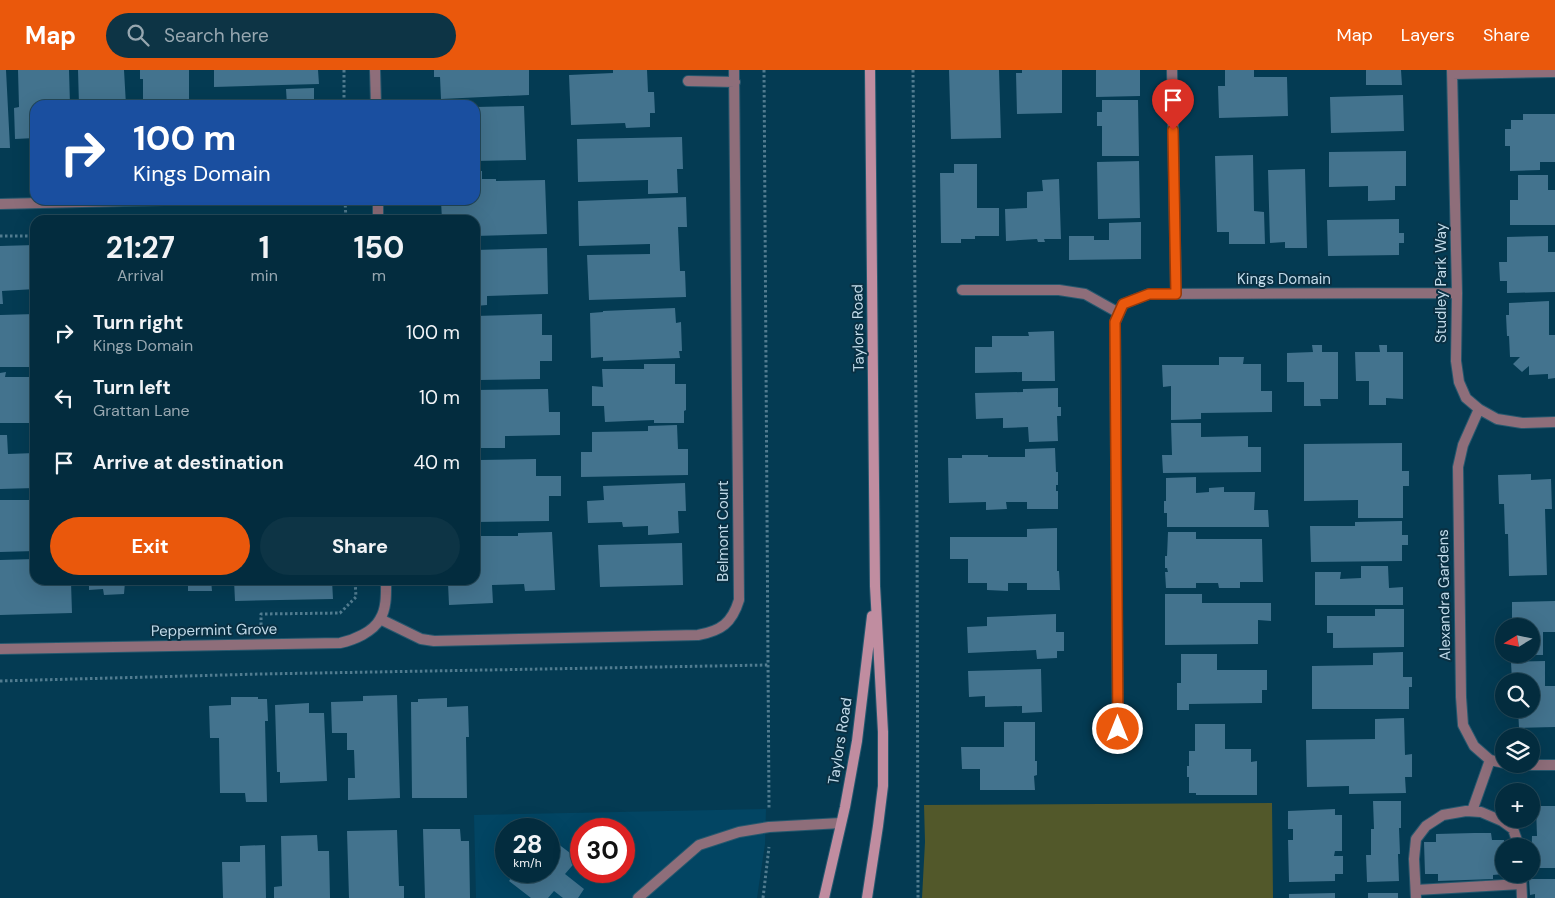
<!DOCTYPE html>
<meta charset="utf-8">
<style>
:root{--surface:#032c3e;--page:#0d3445;--text:#f1f3f6;--muted:#97a7b0;--line:#244858;--accent:#ea580c}
body{margin:0;font-family:"DM Sans",sans-serif;background:var(--page);color:var(--text);height:100vh;display:flex;flex-direction:column;font-size:19px;white-space:nowrap}
*{box-sizing:border-box;margin:0}
p{font-size:16px;color:var(--muted)}
.icon{flex:none;width:28px;height:28px;fill:none;stroke:currentColor;stroke-width:2;stroke-linecap:round;stroke-linejoin:round}
.map{position:relative;flex:1;overflow:hidden}
.drawer{position:absolute;left:30px;top:145px;width:450px;height:370px;display:flex;flex-direction:column;background:var(--surface);border-radius:15px;box-shadow:0 5px 20px #0002,0 0 0 1px var(--line)}
.drawer>*{flex:none}
.banner{position:absolute;left:30px;top:30px;width:450px;height:105px;border-radius:15px;box-shadow:0 5px 20px #0002,0 0 0 1px var(--line);background:#1a4fa0;color:#fff;overflow:hidden}
.needle{width:32px;rotate:260deg}
.fabs{position:absolute;left:1495px;top:548px;display:grid;gap:10px}
.fabs a{display:grid;place-items:center;width:45px;height:45px;border-radius:50%;background:var(--surface);box-shadow:0 5px 20px #0002,0 0 0 1px var(--line);font-size:25px}
.speed{position:absolute;left:495px;top:748px;display:flex;gap:10px;font-size:25px;font-weight:700;text-align:center}
.speed>*{display:grid;place-content:center;width:65px;height:65px;border-radius:50%;background:var(--surface);box-shadow:0 5px 20px #0002,0 0 0 1px var(--line);line-height:1}
.speed small{font-size:12px;font-weight:400}
.speed .limit{border:8px solid #d22;background:#fff;color:#111}
.pin{position:absolute;display:grid;place-items:center;width:42px;height:42px;color:#fff;margin:-51px -21px;border-radius:50% 50% 50% 0;rotate:-45deg;box-shadow:0 0 5px #0007}
.pin .icon{rotate:45deg}
.me{position:absolute;width:55px;margin:-28px;rotate:0deg;stroke-linejoin:round;filter:drop-shadow(0 0 4px #0008)}
.turn{display:flex;align-items:center;gap:18px;height:105px;padding:0 20px;font-size:22px}
.turn .icon{width:65px;height:65px;stroke-width:2.5}
.turn b{display:block;font-size:35px;line-height:42px}
.eta{display:flex;justify-content:space-evenly;align-items:center;height:85px;text-align:center}
.eta b{font-size:30px;font-weight:700;line-height:35px}
.button{display:flex;gap:10px;margin-top:auto;padding:10px 20px}
.button a{flex:1;height:58px;border-radius:30px;background:var(--accent);color:#fff;font-size:20px;font-weight:700;line-height:58px;text-align:center}
.button a+a{background:var(--page);color:var(--text)}
ul{padding:0;list-style:none}
li{display:flex;align-items:center;gap:15px;height:65px;padding:0 20px}
li div{flex:1}
li b{display:block;font-size:19px}
li em{font-style:normal}
header{display:flex;align-items:center;gap:30px;box-sizing:border-box;height:70px;padding:0 25px;background:var(--accent);color:#fff}
header strong{font-size:24px}
nav{display:flex;gap:28px;margin-inline-start:auto;font-size:18px}
.search{width:350px;height:45px;background:var(--page);display:flex;align-items:center;gap:12px;box-sizing:border-box;padding:0 18px;border-radius:28px;color:var(--muted);font-size:19px}
.map>svg:first-child{display:block}
</style>
<header>
<strong>Map</strong>
<div class="search"><svg class="icon" aria-label="search" viewBox="0 0 24 24"><circle cx="10" cy="10" r="6"/><path d="M15 15l6 6"/></svg>Search here</div>
<nav><a>Map</a><a>Layers</a><a>Share</a></nav>
</header>
<div class="map">
<svg width="1555" height="828" viewBox="0 0 1555 828">
<rect width="100%" height="100%" fill="#043b53"/>
<!-- built -->
<path fill="#024563" fill-rule="evenodd" d="M766 739 765 774 757 828H476L474 745ZM506 759H549V801H506ZM581 759H624V801H581Z"/>
<!-- green -->
<path fill="#52582a" d="M1272 733 1273 828H922L925 772 924 735Z"/>
<!-- building -->
<path fill="#43738e" d="M0 0H6L10 78H0Z
M18 0H69L70 35H35V68L15 69 14 38 19 37Z
M78 0H124L126 35H79Z
M140 0H189V35H143V9H140Z
M214 0H318L319 14 214 17Z
M434 0H529V25L441 29 440 7H434Z
M613 0H647L648 22H654L655 43H650V57L626 58 625 53 571 55 569 5 613 3Z
M949 0H999L1001 68 951 69Z
M1022 0H1062V43L1017 44 1016 3H1022Z
M1096 0H1140V26L1096 27Z
M1225 0H1254V7H1287L1288 46 1219 48 1218 16H1225Z
M1366 0H1401L1402 15H1366Z
M314 18V32H317V35H287L286 19Z
M1403 25 1404 61 1331 63 1330 27Z
M1102 30H1138L1139 86H1102V56H1097V42H1102Z
M471 31 472 35H443V32Z
M524 36 526 90 475 91V37Z
M1523 44H1555V92H1540V100L1510 101V76H1505V59H1511V50H1523Z
M682 67 683 99H677L678 123 648 124V110L578 112 577 69Z
M1406 81V116H1395V130L1368 131V116L1329 117V82Z
M1253 85 1254 141 1264 142 1265 174H1229V162H1217L1215 86Z
M1139 91 1140 148 1098 149 1097 92Z
M954 94H977V138H999V166H975V169H961V173H941L940 103H954Z
M1305 99 1307 178H1285V172L1270 173 1268 100Z
M475 101H482V109H496V111L545 110 547 164 475 166V150H442L441 131 475 130Z
M1518 105H1548V120H1555V155H1510V130H1518Z
M1059 109 1061 169H1044L1045 172H1038L1037 169 1006 171 1005 139 1027 138V122L1043 121 1042 110Z
M686 127 687 157H678L680 201H685L686 227 589 230 587 185 650 184V174L579 176 578 131Z
M1399 149V163H1404V173H1399V185L1328 186 1327 150Z
M1141 152V189L1069 190V166H1094V170H1109V153Z
M1548 166V182H1555V222L1507 223V211H1500L1499 192H1507V167Z
M35 175V219L2 221 3 234H0V176Z
M547 178 548 224 487 226V235L475 236V180Z
M1549 231V265H1555V308L1548 309V304L1529 305V296L1522 302 1513 294 1520 287H1510L1509 266H1507L1506 245H1509V233Z
M675 238 676 253 681 252 682 281H679L680 288 603 291V287L591 288 590 243 603 242V241Z
M35 244V297H0V245Z
M542 244V265H552V291H540V309L479 310V316H475V246Z
M1054 261 1055 311H1022V302L975 303V277H992V266H1029L1028 262Z
M1312 275H1322V282H1338V329H1320L1321 336H1304V312H1287V283L1313 282Z
M1379 275H1387V282H1403V329L1386 328V335H1369V311H1356L1355 282H1380Z
M1219 287H1244L1243 294H1261V321H1272V342L1201 343V349L1171 350V316L1163 317 1162 295H1219Z
M644 294H675V314H686V340L684 341V353H654V350L605 352 604 336H592V316L603 317 602 299H644Z
M6 302 5 307H35V353H0V303Z
M1058 318V337H1061V346H1057L1058 371 1029 372 1028 357 1003 358V348L976 349 975 323 1023 322V319Z
M548 319 549 342H560V365L505 366V378H475V320Z
M1171 353H1201V367L1248 366V377H1261V402L1163 403 1162 385H1172Z
M677 355 678 379H688V405L581 407V382H592V362L648 361V356Z
M0 365H7L8 384 35 383V418L0 419Z
M1402 373V401H1409V416H1403V448H1358V430L1304 431V374Z
M1055 378 1056 402H1058V415H1056V421H1058V439H1027V432H1006L1007 439 986 440V432L949 433 948 388H962V385H988V387H1025V379Z
M479 386V390L536 389V406H561V426H549V451L475 452V387Z
M1531 404V410L1551 409 1552 439H1545L1547 505 1509 506 1508 464H1505L1504 434H1499L1498 405Z
M1196 407V423L1209 422V418L1224 417V422H1255L1254 440H1268L1269 457H1167V443H1164V431H1166V408Z
M685 413 686 441H678L679 463 648 465V456L623 457 622 452 588 453 587 431 604 430 603 416Z
M0 430H35V481L0 482Z
M1402 451V465H1408V475H1402V491L1311 492 1310 456H1355V452Z
M1057 458V501H1059L1060 520H1027V513H1008V521L987 520V513H968V489H950V467H1027V459Z
M475 459H481V466H518V463L552 462 555 520 525 521 524 514 492 515 493 533 449 535 448 513H444V510H475Z
M1168 462H1196V469H1262L1263 512H1240V518H1219L1218 513H1196V518H1166L1165 502H1168L1167 498H1165V486H1167Z
M682 473 683 515 600 517 598 475Z
M35 489V510L71 512 72 543 0 545V490Z
M1361 496H1388L1389 518 1403 517V535H1315V502H1341L1340 509 1361 508Z
M81 510H149V513L125 512 124 524 104 525 103 519 89 520V514H81Z
M176 510H211L212 521H188V515L176 516Z
M234 510H332L333 529 235 531Z
M1165 524H1202V533H1271V551L1258 550V574L1165 575Z
M1555 531V562H1543V585H1531V556H1506V552H1512V532Z
M1375 539H1404V577L1333 578V563H1327V546H1375Z
M1056 544V562H1064V581H1057V588L1037 589 1036 580 968 583 967 557 987 556V547Z
M1403 582V607H1412V617H1409V639H1312V596L1373 595V583Z
M1181 584H1217V600H1267V620H1262V633L1189 634V640H1177V613H1181Z
M1545 591V616H1555V657L1519 658 1518 639H1531V611H1512L1511 592Z
M1041 599 1042 642 1022 643V636L985 637V626L969 627 968 601Z
M397 625 400 728 348 730V708H355L354 680H347V663H332L331 632 363 631V626Z
M231 627H258V629H267L268 651H265L267 732H246L245 723H220L219 668H210L209 636 231 635Z
M447 628V637L468 636 469 667H466L467 728H412L411 632H418V629Z
M309 633V643H324L327 711 280 713V702H277L275 635Z
M1404 648 1405 685 1412 684V707H1405L1406 723 1349 724V716L1307 717 1306 670 1375 669V649Z
M1004 652H1035V691H1037V705L1034 706 1035 720H980V699H962L961 677H1004Z
M1195 654H1225V679H1251V692L1257 691V725H1196V723H1189V707H1187V696H1189V681H1195Z
M1373 731H1401V758H1399L1400 784H1398L1399 811 1367 812 1366 785H1371V759H1374Z
M1536 736H1555V798H1531L1532 766H1537Z
M1335 739V745H1342V781H1335L1334 786H1343V804H1335V811L1289 812 1288 770H1293V759H1288V741Z
M423 759H460L461 771H469L470 828H425Z
M397 760 399 816H404V828H349L347 761Z
M1474 763H1491L1492 770H1504V804L1493 805V809L1438 811V804H1425L1424 772H1436V764Z
M317 765 318 781H329L330 828H274V817L282 816 281 766Z
M549 767 578 789 565 804 584 819 578 828H563L554 821 548 828H531L509 811 516 801H549Z
M265 775 266 828H223L222 792H240V776Z
M1529 809H1555V828H1535V824L1530 825Z
M1335 823V828H1289V824Z
M1368 823H1398V828H1368Z"/>
<g fill="none" stroke-linecap="round" stroke-linejoin="round">
<defs>
<path id="service" d="M1416 820 1521 814
M638 828 699 775 739 762 769 757 841 753"/>
<path id="minor" d="M375 0 376 35
M1172 0 1176 224
M1452 0 1457 223 1456 291 1459 312 1466 328 1479 339 1497 349 1522 353 1555 352
M1452 4 1555 2
M688 11 735 12
M378 130V150
M0 134 165 130
M962 220H1059L1085 224 1119 243
M1479 339 1463 375 1458 397 1461 627 1463 655 1474 676 1490 690 1504 693
M380 549 421 569 434 571 698 565C721 561 732 553 739 530L734 0
M0 579 340 573C354 570 373 562 380 549 387 538 386 522 386 510
M1118 678 1115 252 1123 234 1149 224 1457 223
M1507 694 1513 695H1555
M1472 741 1490 690
M1521 804 1522 828
M1416 828 1414 789 1416 769 1426 756 1443 745 1466 741 1481 742 1502 751 1513 759 1519 776"/>
<path id="secondary" d="M824 828 845 737 857 671 872 546
M867 828 878 756 883 716V662L875 516 870 0"/>
</defs>
<!-- service casing -->
<use href="#service" stroke="#26586e" stroke-width="12"/>
<!-- minor casing -->
<use href="#minor" stroke="#26586e" stroke-width="12"/>
<!-- secondary casing -->
<use href="#secondary" stroke="#26586e" stroke-width="12"/>
<!-- path -->
<path stroke="#517c90" stroke-width="3" stroke-dasharray="2.5 2.5" stroke-linecap="butt" d="M344 0V35
M764 0 769 738
M913 0 917 453 918 828
M345 130 346 150
M0 166H35
M261 555V544L340 543 356 527 355 510
M0 611 261 604 768 595
M763 828 769 777"/>
<!-- service -->
<use href="#service" stroke="#8e6e7a" stroke-width="10"/>
<!-- minor -->
<use href="#minor" stroke="#8e6e7a" stroke-width="10"/>
<!-- secondary -->
<use href="#secondary" stroke="#c08da0" stroke-width="10"/>
</g>
<g fill="none" stroke-linecap="round" stroke-linejoin="round">
<defs>
<path id="route" d="M1118 659 1115 252 1123 234 1149 224H1176L1173 60"/>
</defs>
<!-- route casing -->
<use href="#route" stroke="#983908" stroke-width="12"/>
<!-- route -->
<use href="#route" stroke="#ea580c" stroke-width="9"/>
</g>
<g text-anchor="middle" stroke-width="4" stroke-linejoin="round" paint-order="stroke">
<!-- street labels -->
<g font-size="15" fill="#c2dbea" stroke="#093043">
<text x="1284" y="214">Kings Domain</text>
<text transform="translate(1441 213) rotate(-90)" y="5">Studley Park Way</text>
<text transform="translate(858 258) rotate(-91)" y="5">Taylors Road</text>
<text transform="translate(723 461) rotate(-90)" y="5">Belmont Court</text>
<text transform="translate(1444 525) rotate(-91)" y="5">Alexandra Gardens</text>
<text transform="translate(214 560) rotate(-1)" y="5">Peppermint Grove</text>
<text transform="translate(840 671) rotate(-81)" y="5">Taylors Road</text>
</g>
</g>
</svg>
<div class="fabs">
<a><svg class="needle" viewBox="-14 -14 28 28"><path d="M0-13l5 13h-10z" fill="#e53935"/><path d="M0 13l5-13h-10z" fill="#97a7b0"/></svg></a>
<a><svg class="icon" aria-label="search" viewBox="0 0 24 24"><circle cx="10" cy="10" r="6"/><path d="M15 15l6 6"/></svg></a>
<a><svg class="icon" aria-label="layers" viewBox="0 0 24 24"><path d="M12 4l9 5-9 5-9-5zM3 14l9 5 9-5"/></svg></a>
<a>+</a>
<a>−</a>
</div>
<div class="speed"><div>28<small>km/h</small></div><div class="limit">30</div></div>
<div class="pin" style="left:1173px;top:60px;background:#d93025"><svg class="icon" aria-label="arrive" viewBox="0 0 24 24"><path d="M6 21V4h12l-3 4 3 4H6"/></svg></div>
<svg class="me" style="left:1118px;top:659px" viewBox="-20 -20 40 40"><circle r="17" fill="#ea580c" stroke="#fff" stroke-width="3"/><path d="M0-11L8 9 0 5-8 9z" fill="#fff"/></svg>
<div class="banner">
<div class="turn"><svg class="icon" aria-label="right" viewBox="0 0 24 24"><path d="M7 20v-9h11M14 6l5 5-5 5"/></svg><div><b>100 m</b>Kings Domain</div></div>
</div>
<section class="drawer">
<div class="eta">
<div><b>21:27</b><p>Arrival</p></div>
<div><b>1</b><p>min</p></div>
<div><b>150</b><p>m</p></div>
</div>
<ul>
<li><svg class="icon" aria-label="right" viewBox="0 0 24 24"><path d="M7 20v-9h11M14 6l5 5-5 5"/></svg><div><b>Turn right</b><p>Kings Domain</p></div><em>100 m</em></li>
<li><svg class="icon" aria-label="left" viewBox="0 0 24 24"><path d="M17 20v-9H6M10 6l-5 5 5 5"/></svg><div><b>Turn left</b><p>Grattan Lane</p></div><em>10 m</em></li>
<li><svg class="icon" aria-label="arrive" viewBox="0 0 24 24"><path d="M6 21V4h12l-3 4 3 4H6"/></svg><div><b>Arrive at destination</b></div><em>40 m</em></li>
</ul>
<div class="button"><a>Exit</a><a>Share</a></div>
</section>
</div>
